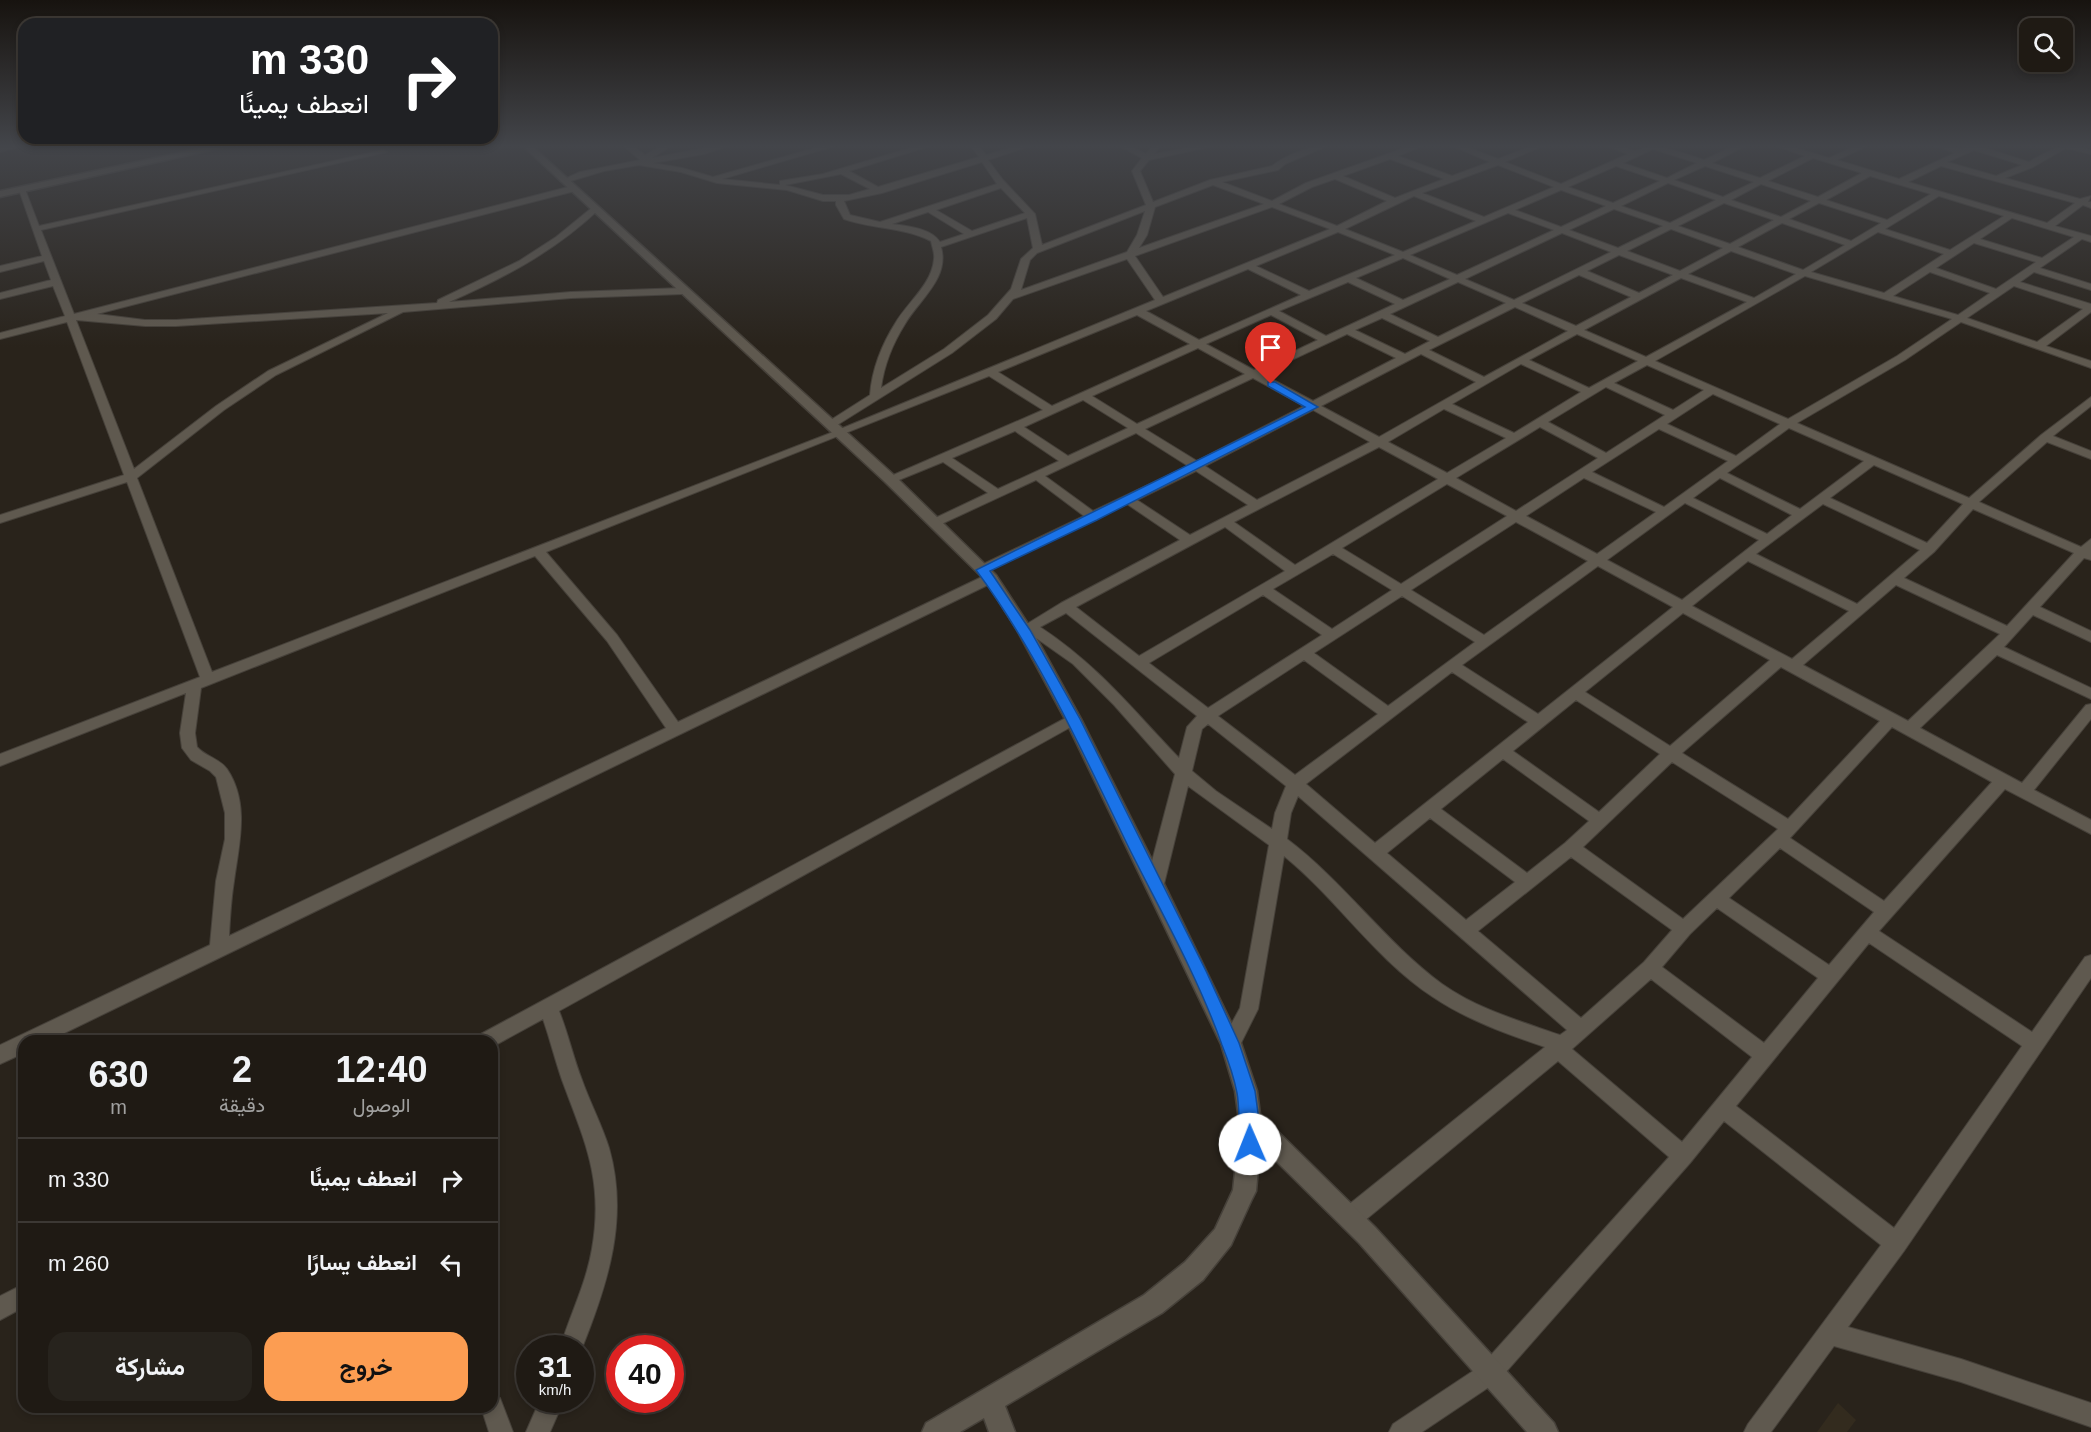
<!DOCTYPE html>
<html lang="ar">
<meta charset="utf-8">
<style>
:root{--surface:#1f1a14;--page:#27231d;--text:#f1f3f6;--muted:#a1a1a0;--line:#3c3834;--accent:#fc9d52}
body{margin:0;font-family:Arial,Vazirmatn,sans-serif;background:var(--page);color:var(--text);direction:rtl;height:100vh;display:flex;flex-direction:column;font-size:22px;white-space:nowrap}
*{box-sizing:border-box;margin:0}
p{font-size:20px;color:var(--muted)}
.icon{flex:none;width:33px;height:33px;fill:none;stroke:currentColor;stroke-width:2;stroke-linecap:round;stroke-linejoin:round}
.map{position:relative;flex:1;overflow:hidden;direction:ltr}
.side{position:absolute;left:18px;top:1035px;width:480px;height:378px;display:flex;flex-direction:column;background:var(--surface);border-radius:18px;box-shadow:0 3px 9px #0003,0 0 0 2px var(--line);direction:rtl}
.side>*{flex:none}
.banner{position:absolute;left:18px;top:18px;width:480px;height:126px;border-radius:18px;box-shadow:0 3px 9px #0003,0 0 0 2px var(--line);direction:rtl;background:#202124;color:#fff;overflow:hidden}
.controls{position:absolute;left:2019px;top:18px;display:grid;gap:12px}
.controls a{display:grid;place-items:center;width:54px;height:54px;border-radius:12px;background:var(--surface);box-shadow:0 3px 9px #0003,0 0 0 2px var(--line);font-size:30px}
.speed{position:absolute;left:516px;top:1335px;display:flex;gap:12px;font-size:30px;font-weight:700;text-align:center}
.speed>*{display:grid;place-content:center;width:78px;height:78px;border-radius:50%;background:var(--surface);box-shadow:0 3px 9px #0003,0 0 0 2px var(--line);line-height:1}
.speed small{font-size:15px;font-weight:400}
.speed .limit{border:9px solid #d22;background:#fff;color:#111}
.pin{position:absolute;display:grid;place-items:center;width:51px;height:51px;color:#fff;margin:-62px -26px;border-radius:50% 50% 50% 0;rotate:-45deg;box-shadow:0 0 6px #0007}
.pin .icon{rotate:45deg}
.me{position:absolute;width:66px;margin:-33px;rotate:359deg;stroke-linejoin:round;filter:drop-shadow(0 0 4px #0008)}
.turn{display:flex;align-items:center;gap:21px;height:126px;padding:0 30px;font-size:27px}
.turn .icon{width:78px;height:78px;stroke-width:2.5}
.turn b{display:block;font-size:42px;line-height:51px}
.eta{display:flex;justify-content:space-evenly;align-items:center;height:102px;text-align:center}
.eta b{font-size:36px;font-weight:700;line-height:42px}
.primary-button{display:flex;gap:12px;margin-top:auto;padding:12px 30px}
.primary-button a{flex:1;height:69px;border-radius:18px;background:var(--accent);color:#111;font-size:24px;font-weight:700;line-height:69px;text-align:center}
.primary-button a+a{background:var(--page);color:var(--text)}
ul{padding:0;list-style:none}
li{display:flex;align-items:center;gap:18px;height:84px;padding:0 30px;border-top:2px solid var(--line)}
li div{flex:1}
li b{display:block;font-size:22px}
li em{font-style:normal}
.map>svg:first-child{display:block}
</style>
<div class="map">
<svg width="2091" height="1432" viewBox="0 0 2091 1432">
<rect width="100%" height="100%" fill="#29231b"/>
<!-- built -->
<path fill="#332b1e" d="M1838 1403 1856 1420 1847 1432H1817Z"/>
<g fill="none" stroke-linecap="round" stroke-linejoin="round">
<defs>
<path id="minor" d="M7 146H23L0 152V148Z
M624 146H633L645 155 661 146H671L652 158 715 146H728L704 154 653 163 682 168 713 177 822 146H835L722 179 780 185V181L823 174 917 146H930L849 171 878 187 979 157 971 146H979L986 155 1017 146H1030L988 160 1003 180 1035 214 1042 245 1146 205 1132 171 1142 158 1120 146H1130L1146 154 1153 146H1161L1154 154 1197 146H1213L1149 160 1140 171 1153 202 1210 180 1272 166C1286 155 1309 146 1327 146L1285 164 1278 170 1222 182 1272 201 1306 183 1410 146H1422L1398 156 1452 176 1490 162 1453 146H1464L1498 159 1532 146H1543L1505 162 1561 184 1628 154 1607 146H1619L1635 151C1658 141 1681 153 1704 160L1734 146H1745L1712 163 1760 178 1805 156 1776 146H1789L1829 158 1856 146H1867L1837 160 1899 179 1955 153 1937 146 1962 149 1967 146H1979L2029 162C2053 148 2063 142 2091 150V154L2066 148 2033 167 2005 178 2080 199 2091 196 2088 202H2091V208L2083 205 2055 226 2091 236V242L2082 239 2040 268 2091 284V290L2034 272 2020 282 2091 304V312L2046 346 2091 361V368L1961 322 1905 360 1797 423 1969 498 2041 435 2091 397V406L2053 436 2091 451V459L2047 442 1979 502 2081 547 2091 539V560L2084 558 2040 607 2091 631V642L2033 615 2004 647 2091 688V699L1997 655 1920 728 2022 783 2086 705 2091 704V719L2034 790 2091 820V834L2005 789 1879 931 2032 1032 2085 957 2091 955V978L1904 1251 1848 1327 1961 1359 2091 1403V1427L1961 1382 1834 1346 1771 1432H1744L1748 1424 1881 1245 1724 1121 1690 1163 1498 1381 1422 1432H1389L1393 1424 1482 1365 1669 1157 1558 1061 1358 1226 1350 1229 1342 1226 1339 1218 1342 1210 1545 1047C1507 1034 1467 1020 1433 997 1375 959 1337 899 1284 856L1258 1009 1238 1049 1231 1052 1224 1049 1221 1043 1240 1008 1269 845 1188 786 1164 884 1161 889 1155 891 1149 889 1146 884 1175 774 1114 705 1073 664 1029 633H1019L1017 630 1061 603 1180 540 1127 504 982 574 975 570 977 567 1084 516 1036 480 935 527 931 526 929 523 931 520 988 493 943 462 894 482 890 483 884 479 1043 410 989 376 546 552 617 635 678 722 986 575H996L998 578 996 581 48 1041H24V1053L0 1064V1045L210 945 216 881 225 839V813L216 777 210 771 191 760 182 748 180 733 186 693 0 766V754L200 677 127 482 0 523V515L124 475 67 322 0 339V333L65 316 53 286 0 299V293L51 280 44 261 0 272V266L42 256 18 187 25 189 39 226 383 150 387 152 41 230 74 314 572 186 576 189 575 191 97 314 145 320H176L437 303 438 300 519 261 556 237 594 206 598 209 597 211C553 252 504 278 449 302L571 292 683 288 688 291 683 294 571 298 403 312 276 375 224 410 137 478 212 672 828 434 1155 300 1127 259 1013 299 996 319 952 353 834 427H826V423L870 395C872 369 882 344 896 322 908 302 932 284 934 259 935 253 932 247 931 241 904 227 872 229 844 219L836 205V201H823L787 190 717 183 681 172 639 165 604 171 564 183 560 181 580 172 640 160ZM1653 149 1697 163 1667 178 1623 163ZM1974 150 2022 165 1996 176 1947 162ZM1813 158 1862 173 1818 197 1768 181ZM1390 159 1444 179 1395 198 1343 176ZM982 162 997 184 880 222 850 215 844 201 882 193ZM1498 165 1554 187 1484 217 1422 193ZM1616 166 1660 181 1613 203 1568 187ZM1705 166 1754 182 1723 197 1674 180ZM1941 166 2075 203 2047 223 1908 182ZM841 174 870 189 849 195H823L785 185ZM1870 176 1931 194 1887 220 1826 200ZM1335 179 1387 201 1337 226 1279 204 1312 187ZM1668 183 1716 200 1670 223 1621 206ZM1761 184 1811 201 1781 217 1731 200ZM1213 185 1264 204 1139 248 1147 235 1155 207ZM1001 188 1025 213 972 231 936 210ZM1561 190 1606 206 1561 227 1515 210ZM1414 196 1476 221 1403 252 1345 229ZM1939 196 2004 216 1950 250 1885 229ZM1724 203 1774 220 1730 244 1678 226ZM1819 203 1881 223 1851 241 1789 219ZM1272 207 1330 229 1163 297 1135 256ZM1614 209 1663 226 1618 248 1569 230ZM1145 211 1137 235 1127 252 1021 290 1030 260 1037 253ZM928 212 964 234 940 242C931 228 907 226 892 224ZM1508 213 1554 230 1457 275 1410 255ZM1027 218 1033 248 1021 259 1011 289 988 315 944 349 881 388C884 365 893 343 905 324 919 300 950 278 941 247ZM2012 218 2074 237 2042 258 1980 239ZM1782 223 1845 245 1803 270 1738 247ZM1671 229 1723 248 1680 271 1627 251ZM1338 232 1395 255 1309 291 1256 266ZM1878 232 1944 254 1884 293 1811 272ZM1562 233 1611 252 1514 300 1465 279ZM1974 243 2036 262 1996 289 1936 268ZM1731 251 1796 274 1754 298 1688 274ZM1619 255 1673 275 1639 293 1587 271ZM1403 258 1450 279 1403 300 1356 278ZM1248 269 1301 295 1199 340 1146 311ZM1930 272 1990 293 1958 315 1893 296ZM1579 275 1631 297 1576 326 1522 303ZM1805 276 1952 319 1897 356 1788 419 1655 361ZM1681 278 1747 302 1646 357 1584 330ZM1348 282 1395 304 1326 336 1279 311ZM1458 282 1506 303 1438 337 1390 314ZM2014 286 2083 309 2037 342 1967 318ZM1515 307 1568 331 1484 377 1429 350ZM388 313 268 371 216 406 134 469 76 320 145 326H176ZM1137 315 1190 344 1052 406 998 372ZM1271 315 1318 340 1254 370 1206 344ZM1382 318 1430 341 1405 354 1355 330ZM1347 334 1396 358 1313 401 1262 374ZM1577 334 1638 361 1589 388 1529 360ZM1198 348 1245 374 1137 424 1092 396ZM1421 354 1476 382 1379 437 1321 406ZM1521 364 1581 392 1514 433 1452 404ZM1647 365 1704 390 1673 410 1614 383ZM1253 378 1304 406 1197 461 1145 429ZM1606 387 1665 415 1606 453 1548 422ZM1713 394 1780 424 1736 456 1667 424ZM1083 400 1128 428 1068 456 1024 427ZM1444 409 1506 438 1447 473 1388 442ZM1313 410 1370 442 1257 500 1205 466ZM1540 427 1598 458 1516 511 1456 478ZM1789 428 1864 461 1800 509 1727 473ZM1659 429 1728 461 1664 507 1592 472ZM1015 431 1059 461 998 489 952 458ZM1136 433 1188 466 1093 511 1045 476ZM1379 447 1438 479 1295 565 1234 522ZM1874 465 1963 504 1927 543 1830 498ZM1196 471 1248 505 1190 535 1137 500ZM1584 478 1656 512 1597 554 1526 516ZM1720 478 1792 515 1767 534 1693 498ZM1447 484 1507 516 1401 584 1342 548ZM1685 503 1759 540 1682 600 1607 560ZM1823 504 1920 550 1857 604 1756 554ZM1973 509 2074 553 2007 626 1904 578 1934 552ZM1516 522 1588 561 1484 635 1411 590ZM1225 527 1285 571 1139 656 1076 607ZM1333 554 1392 590 1332 629 1273 589ZM535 556 607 641 666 728 229 936C230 918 231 899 234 881 239 844 250 803 227 769 219 758 206 757 197 747L195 733 201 688ZM1748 561 1849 611 1792 659 1692 606ZM1598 566 1673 607 1538 714 1462 665ZM1896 585 2000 634 1908 721 1803 665ZM1263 595 1322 635 1208 708 1149 663ZM1402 596 1475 642 1388 706 1314 653ZM1066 613 1197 716 1187 727 1179 758C1131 708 1099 666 1040 627ZM1683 613 1770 660 1670 746 1585 692ZM1304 660 1378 714 1295 775 1218 716ZM1781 667 1880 721 1788 819 1682 753ZM1452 672 1528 722 1375 843 1306 784ZM1576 700 1660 754 1599 812 1513 751ZM1208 724 1286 786 1275 813 1272 829 1216 791 1192 771 1202 729ZM1892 727 1992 782 1884 901 1790 838ZM1503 759 1589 821 1565 843 1527 873 1441 809ZM1672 762 1778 829 1683 919 1583 847ZM1298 796 1567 1030 1560 1035C1520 1021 1477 1009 1442 984 1385 942 1344 882 1287 839L1291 813ZM1430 818 1515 882 1466 920 1387 853ZM1780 848 1874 912 1829 965 1729 898ZM1571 857 1672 930 1644 962 1581 1018 1478 931ZM1717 908 1818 978 1764 1043 1662 967 1690 934ZM1869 943 2022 1046 1894 1228 1736 1106ZM1651 979 1752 1057 1682 1142 1572 1049Z
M1073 714 1078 715 1081 719 1078 723 559 1011C568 1033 573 1057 582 1080 590 1103 602 1125 609 1148 629 1218 608 1283 582 1348L580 1353V1348H560C570 1315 586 1284 592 1249 604 1180 585 1142 562 1080 555 1060 550 1039 543 1019L492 1047V1041H476L479 1035Z
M24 1284V1307L0 1320V1296Z
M492 1394 500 1398 513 1432H489L481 1407H492Z
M540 1400H564L550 1432H526Z"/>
<path id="tertiary" d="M212 146H229L0 197V191Z
M523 146H532L895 476 996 575 1032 630 1081 719 1164 884 1241 1043 1257 1091 1260 1114 1375 1227 1554 1423 1558 1432H1527L1359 1243 1260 1145 1256 1191 1252 1199 1231 1245 1203 1280 1162 1313 1005 1406 1015 1432H989L984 1418 960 1432H922L926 1423 1144 1295 1185 1262 1215 1229 1233 1190 1240 1128 1235 1091 1221 1044 1065 719 1017 630 986 581 885 482Z"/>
</defs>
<!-- minor casing -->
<use href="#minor" stroke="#46413a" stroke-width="2"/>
<!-- tertiary casing -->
<use href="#tertiary" stroke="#46413a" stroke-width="3"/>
<!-- minor -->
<use href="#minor" fill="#5f594f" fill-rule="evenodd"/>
<!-- tertiary -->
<use href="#tertiary" fill="#5f594f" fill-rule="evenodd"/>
</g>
<!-- sky -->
<linearGradient id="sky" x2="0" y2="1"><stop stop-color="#17130f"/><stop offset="0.42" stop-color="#43454a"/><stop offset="1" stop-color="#43454a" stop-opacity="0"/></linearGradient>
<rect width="2091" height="347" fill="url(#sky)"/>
<!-- route -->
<path fill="#1a73e8" stroke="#114b97" stroke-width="1.5" d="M1268 382H1275L1318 407 1097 520 990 571 1030 630 1080 719 1206 971 1239 1043 1255 1091 1260 1128 1256 1151 1250 1153 1243 1151C1238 1140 1240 1108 1237 1093 1234 1077 1228 1060 1222 1045 1198 977 1161 912 1129 848 1083 753 1039 655 976 570L1305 407 1268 386Z"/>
</svg>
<div class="controls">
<a><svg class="icon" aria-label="search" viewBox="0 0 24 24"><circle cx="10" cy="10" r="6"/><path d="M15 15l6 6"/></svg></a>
</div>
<div class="speed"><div>31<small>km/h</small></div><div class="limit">40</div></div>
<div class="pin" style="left:1271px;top:384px;background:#d93025"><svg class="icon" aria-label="arrive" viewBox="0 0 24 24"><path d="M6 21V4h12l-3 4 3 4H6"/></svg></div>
<svg class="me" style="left:1250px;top:1144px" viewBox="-20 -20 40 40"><circle r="19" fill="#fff"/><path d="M0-13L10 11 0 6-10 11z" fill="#1a73e8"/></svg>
<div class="banner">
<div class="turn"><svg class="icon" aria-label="right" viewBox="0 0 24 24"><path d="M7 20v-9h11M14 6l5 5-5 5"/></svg><div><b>330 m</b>انعطف يمينًا</div></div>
</div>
<section class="side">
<div class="eta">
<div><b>12:40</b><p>الوصول</p></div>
<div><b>2</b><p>دقيقة</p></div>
<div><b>630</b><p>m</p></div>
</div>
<ul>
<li><svg class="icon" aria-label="right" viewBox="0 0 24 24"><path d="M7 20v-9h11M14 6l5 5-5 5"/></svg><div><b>انعطف يمينًا</b></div><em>330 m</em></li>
<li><svg class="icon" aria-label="left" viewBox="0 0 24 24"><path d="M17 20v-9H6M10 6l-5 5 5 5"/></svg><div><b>انعطف يسارًا</b></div><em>260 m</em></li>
</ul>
<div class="primary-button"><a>خروج</a><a>مشاركة</a></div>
</section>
</div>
